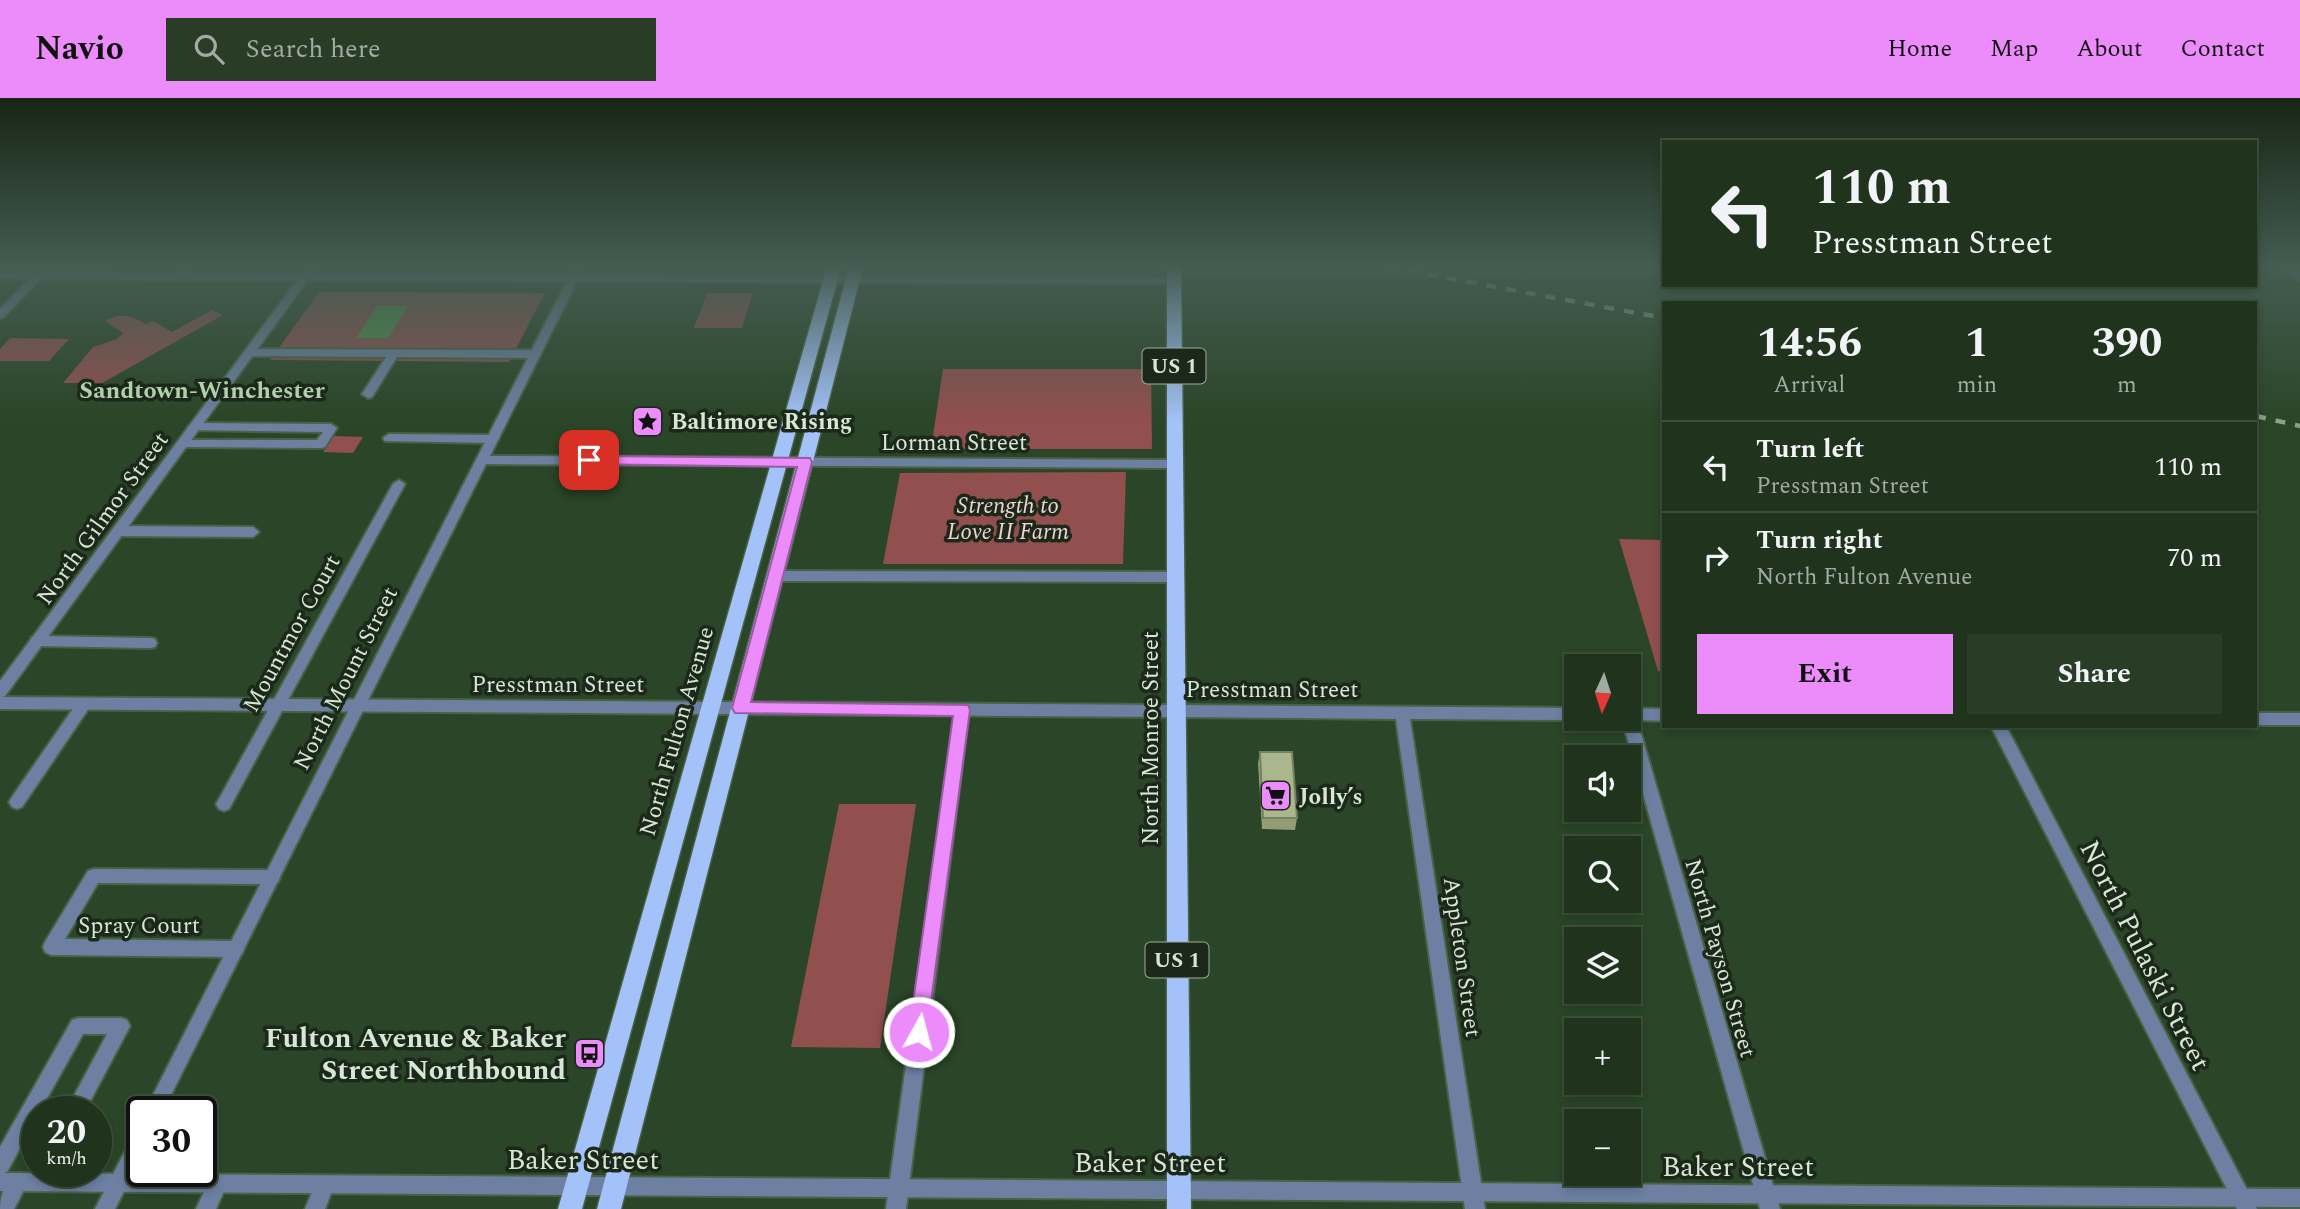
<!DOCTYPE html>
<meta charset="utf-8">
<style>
:root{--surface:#20341d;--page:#283c26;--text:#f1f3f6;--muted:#a2aaa4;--line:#3d4f3b;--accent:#ec8cfb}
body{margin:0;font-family:Spectral,serif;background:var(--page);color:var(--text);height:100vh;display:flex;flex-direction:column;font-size:26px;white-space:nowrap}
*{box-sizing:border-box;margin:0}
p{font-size:23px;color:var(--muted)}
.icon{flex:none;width:38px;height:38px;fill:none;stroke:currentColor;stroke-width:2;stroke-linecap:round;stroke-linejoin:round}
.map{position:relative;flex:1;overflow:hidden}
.drawer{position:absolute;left:1662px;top:203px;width:595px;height:427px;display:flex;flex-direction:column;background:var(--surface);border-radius:0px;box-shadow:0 4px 10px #0003,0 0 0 2px var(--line)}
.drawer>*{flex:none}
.guide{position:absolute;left:1662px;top:42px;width:595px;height:147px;border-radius:0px;box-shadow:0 4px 10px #0003,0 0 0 2px var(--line);background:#20341d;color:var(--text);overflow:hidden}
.needle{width:46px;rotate:183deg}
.controls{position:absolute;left:1564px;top:556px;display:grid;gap:14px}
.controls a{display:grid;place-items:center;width:77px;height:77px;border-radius:0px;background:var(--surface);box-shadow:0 4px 10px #0003,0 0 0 2px var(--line);font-size:35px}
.speed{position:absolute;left:21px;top:998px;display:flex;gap:14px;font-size:35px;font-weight:700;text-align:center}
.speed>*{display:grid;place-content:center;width:91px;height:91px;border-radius:50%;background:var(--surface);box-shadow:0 4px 10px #0003,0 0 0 2px var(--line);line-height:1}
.speed small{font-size:18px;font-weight:400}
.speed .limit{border:4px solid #111;border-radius:10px;background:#fff;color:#111}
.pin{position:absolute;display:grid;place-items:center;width:60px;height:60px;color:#fff;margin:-30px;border-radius:14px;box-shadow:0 4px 10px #0006}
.me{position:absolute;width:77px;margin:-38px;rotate:7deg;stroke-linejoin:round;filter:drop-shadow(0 0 5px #0008)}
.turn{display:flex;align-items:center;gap:24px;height:147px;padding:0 35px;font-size:32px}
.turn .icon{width:91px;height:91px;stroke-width:2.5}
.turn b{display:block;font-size:49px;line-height:60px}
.eta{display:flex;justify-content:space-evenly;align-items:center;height:119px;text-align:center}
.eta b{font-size:42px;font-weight:700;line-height:49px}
.primary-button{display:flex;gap:14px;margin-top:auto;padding:14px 35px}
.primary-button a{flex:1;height:80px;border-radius:0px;background:var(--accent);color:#111;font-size:28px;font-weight:700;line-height:80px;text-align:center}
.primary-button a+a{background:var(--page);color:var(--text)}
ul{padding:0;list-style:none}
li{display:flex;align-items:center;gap:21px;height:91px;padding:0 35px;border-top:2px solid var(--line)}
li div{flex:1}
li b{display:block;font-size:26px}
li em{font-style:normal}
header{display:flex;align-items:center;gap:42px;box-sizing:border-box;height:98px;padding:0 35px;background:var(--accent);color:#111}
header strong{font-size:33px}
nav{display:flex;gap:38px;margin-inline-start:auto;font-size:24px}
.search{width:490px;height:63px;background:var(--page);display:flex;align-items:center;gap:18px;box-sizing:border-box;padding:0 24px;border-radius:0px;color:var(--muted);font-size:26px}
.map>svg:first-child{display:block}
</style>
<header>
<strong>Navio</strong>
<div class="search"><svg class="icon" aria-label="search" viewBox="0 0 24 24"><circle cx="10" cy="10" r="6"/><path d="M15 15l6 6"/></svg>Search here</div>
<nav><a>Home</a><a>Map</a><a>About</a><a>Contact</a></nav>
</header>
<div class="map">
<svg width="2300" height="1111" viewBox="0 0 2300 1111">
<rect width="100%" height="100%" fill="#2a4527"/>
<!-- green -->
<path fill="#914f4e" d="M319 194 545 195 509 264 270 262Z
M707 195H753L742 230H694Z
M212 212 223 217 102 285H63L93 249 117 241 123 235 105 223C122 214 131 218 146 226L153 223 172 234Z
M10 240 69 241 49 263H0V251Z
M943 271H1151L1152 351H931Z
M334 338 363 339 353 355 323 354Z
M1126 374 1123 466H883L900 375Z
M1619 441 1664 442V573H1658Z
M839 706H916L880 950 791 949Z"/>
<!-- water -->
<path fill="#509249" d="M377 208H408L388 240H356Z"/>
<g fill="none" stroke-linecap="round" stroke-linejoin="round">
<defs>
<path id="pedestrian" d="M249 251 535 252 541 256 535 260 397 259 372 299 368 300 362 296 386 259 245 258 243 255Z
M194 325 331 326 337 330 325 349 321 350 178 349 176 346 182 342H317L323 334 190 332 188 329Z
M389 336 493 337 499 341 493 345 385 343 383 340Z
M399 382 405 386 229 711 224 713 219 711 216 706 219 701 393 386Z
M118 428 253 429 259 434 253 439 118 438 112 433Z
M37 538 150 540 155 541 157 545 155 549 150 550 37 548 32 547 30 543 32 539Z
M84 600 89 602 91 606 89 610 22 709 17 711 12 709 9 704 12 699 79 602Z
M94 771 272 772 278 774 280 779 278 784 272 786 98 785 65 841 236 843 242 846 244 851 242 856 236 859 51 857 45 854 43 849 45 844 88 773Z
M78 920H121L127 922 130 928 85 1013H66L107 936H83L40 1013H37V1019L7 1074 0 1076V1049L72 922Z
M218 1077 225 1079 227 1086 216 1111H196L211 1079Z
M325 1078 332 1080 334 1087 325 1111H305L318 1080Z"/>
<path id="minor" d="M41 169H52L4 219 0 220V211Z
M183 169H193L184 181H176L175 179Z
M307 169H317L5 598 0 600V583Z
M574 169H584L490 358 1175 362 1181 366 1175 370 486 366 163 1013H145Z
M775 473 1175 474 1182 479 1175 484 775 483 768 478Z
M962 606 967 608 969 612 906 1111H886L955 612 957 608Z
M1176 607 1577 610V621H1579L1577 622 1410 621 1485 1111H1465L1396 621 1176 619 1171 617 1169 613 1171 609Z
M1629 610 1664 611V623L1637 622 1780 1111H1760L1622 621H1629Z
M2256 615H2300V627H2256Z
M1991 628H2006L2257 1111H2237Z
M142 1029V1058L115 1111H95L136 1032Z
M19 1075 26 1077 28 1084 14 1111H0C0 1098 6 1080 19 1075Z"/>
<path id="tertiary" d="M2285 169H2296L2300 173V182L2296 181Z
M0 175 1174 180 1179 183 1174 186 0 181Z
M0 599 1176 607 1181 609 1183 613 1181 617 1176 619 0 611Z
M0 1075 2300 1091V1109L0 1093Z"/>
<path id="primary" d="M827 169H841L582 1111H558Z
M849 169H863L621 1111H597Z
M1167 169H1181L1191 1111H1167Z"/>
</defs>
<!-- pedestrian casing -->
<use href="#pedestrian" stroke="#496246" stroke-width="4"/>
<!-- minor casing -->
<use href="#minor" stroke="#496246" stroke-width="4"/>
<!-- tertiary casing -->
<use href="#tertiary" stroke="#496246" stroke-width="4"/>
<!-- primary casing -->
<use href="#primary" stroke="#496246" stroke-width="3"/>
<!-- pedestrian -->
<use href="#pedestrian" fill="#6d80a2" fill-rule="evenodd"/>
<!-- minor -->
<use href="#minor" fill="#6d80a2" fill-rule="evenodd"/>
<!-- tertiary -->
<use href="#tertiary" fill="#6d80a2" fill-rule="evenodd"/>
<!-- primary -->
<use href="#primary" fill="#a3c2f9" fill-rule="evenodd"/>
<!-- rail -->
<path stroke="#8ca189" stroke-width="4.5" stroke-dasharray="10 10" stroke-linecap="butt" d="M1388 169 1664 220
M2256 318 2300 328"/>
</g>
<!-- wall -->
<path fill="#929d78" d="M1260 654 1297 720 1295 732 1262 731 1258 665Z"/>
<!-- building -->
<path fill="#aab78c" stroke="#778062" stroke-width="2" d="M1260 654H1292L1297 720H1263Z"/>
<!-- sky -->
<linearGradient id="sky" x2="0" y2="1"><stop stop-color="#172615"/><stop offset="0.52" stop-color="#445c52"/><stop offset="1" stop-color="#445c52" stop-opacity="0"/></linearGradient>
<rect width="2300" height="324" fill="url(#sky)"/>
<!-- route -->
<path fill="#ec8cfb" stroke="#995ba3" stroke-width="2" d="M589 358 810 360 812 364 751 604 968 607 970 612 926 941 919 944 912 941 909 934 953 618 735 615 732 610 797 369 584 366 582 362Z"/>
<!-- icons -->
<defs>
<symbol id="sight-square" viewBox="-11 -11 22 22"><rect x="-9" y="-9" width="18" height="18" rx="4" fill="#ec8cfb" stroke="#1c281a"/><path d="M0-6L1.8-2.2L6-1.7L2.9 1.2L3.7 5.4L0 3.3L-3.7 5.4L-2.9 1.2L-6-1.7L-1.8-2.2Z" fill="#111"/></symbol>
<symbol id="supermarket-square" viewBox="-11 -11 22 22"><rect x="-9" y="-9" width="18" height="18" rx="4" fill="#ec8cfb" stroke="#1c281a"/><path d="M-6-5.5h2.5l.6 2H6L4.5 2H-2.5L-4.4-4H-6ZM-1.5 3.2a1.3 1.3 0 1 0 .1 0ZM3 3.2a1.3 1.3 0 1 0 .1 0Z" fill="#111"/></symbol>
<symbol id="bus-square" viewBox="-11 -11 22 22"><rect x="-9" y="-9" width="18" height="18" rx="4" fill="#ec8cfb" stroke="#1c281a"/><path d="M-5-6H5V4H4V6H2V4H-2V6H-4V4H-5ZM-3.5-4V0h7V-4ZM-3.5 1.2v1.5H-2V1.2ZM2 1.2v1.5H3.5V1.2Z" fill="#111"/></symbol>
</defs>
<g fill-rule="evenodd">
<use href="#sight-square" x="630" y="306" width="35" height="35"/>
<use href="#supermarket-square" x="1258" y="680" width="35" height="35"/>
<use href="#bus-square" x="572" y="938" width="35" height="35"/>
</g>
<g text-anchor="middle" stroke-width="7" stroke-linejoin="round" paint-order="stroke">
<!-- shield labels -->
<g fill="#1c281a" stroke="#9eae9c" stroke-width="2">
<rect x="1142.5" y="250.5" width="63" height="35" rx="5"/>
<rect x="1145.5" y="844.5" width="63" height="35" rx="5"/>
</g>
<g font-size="21" font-weight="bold" fill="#d6e7d4">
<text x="1174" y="275">US 1</text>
<text x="1177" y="869">US 1</text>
</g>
<!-- poi labels -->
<g font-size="23" font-weight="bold" fill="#d6e7d4" stroke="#1c281a" text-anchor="start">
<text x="671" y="331">Baltimore Rising</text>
<text x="1299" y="706">Jolly’s</text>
</g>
<!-- street labels -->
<g font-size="23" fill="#d6e7d4" stroke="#1c281a">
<text x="954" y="352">Lorman Street</text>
<text transform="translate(102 420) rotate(-54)" y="8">North Gilmor Street</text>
<text transform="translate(291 535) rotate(-61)" y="8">Mountmor Court</text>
<text transform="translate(345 580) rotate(-63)" y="8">North Mount Street</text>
<text x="558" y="594">Presstman Street</text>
<text x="1272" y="599">Presstman Street</text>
<text transform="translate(676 633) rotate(-74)" y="8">North Fulton Avenue</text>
<text transform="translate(1150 640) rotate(-90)" y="8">North Monroe Street</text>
<text x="139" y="835">Spray Court</text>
<text transform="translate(1463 859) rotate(82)" y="8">Appleton Street</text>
<text transform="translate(1721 860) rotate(74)" y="8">North Payson Street</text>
</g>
<!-- park labels -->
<g font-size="23" font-style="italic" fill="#efd3d1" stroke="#1c281a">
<text x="1008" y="415">Strength to<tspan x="1008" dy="26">Love II Farm</tspan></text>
</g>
<!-- neighbourhood labels -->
<g font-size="24" font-weight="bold" fill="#afd0ab" stroke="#1c281a">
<text x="202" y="300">Sandtown-Winchester</text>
</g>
<!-- near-street labels -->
<g font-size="28" fill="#d6e7d4" stroke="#1c281a">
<text transform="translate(2146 857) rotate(63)" y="10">North Pulaski Street</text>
<text x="583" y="1071">Baker Street</text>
<text x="1150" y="1074">Baker Street</text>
<text x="1738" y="1078">Baker Street</text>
</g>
<!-- near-poi labels -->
<g font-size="28" font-weight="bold" fill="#d6e7d4" stroke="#1c281a" text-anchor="end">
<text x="566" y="949">Fulton Avenue &amp; Baker<tspan x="566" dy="32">Street Northbound</tspan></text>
</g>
</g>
</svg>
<div class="controls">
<a><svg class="needle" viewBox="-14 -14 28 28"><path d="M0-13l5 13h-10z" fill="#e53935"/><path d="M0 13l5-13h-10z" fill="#a2aaa4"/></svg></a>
<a><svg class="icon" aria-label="sound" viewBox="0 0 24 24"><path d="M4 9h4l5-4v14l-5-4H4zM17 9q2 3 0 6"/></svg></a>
<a><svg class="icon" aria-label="search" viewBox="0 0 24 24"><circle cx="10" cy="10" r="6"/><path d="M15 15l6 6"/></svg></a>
<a><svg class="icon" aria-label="layers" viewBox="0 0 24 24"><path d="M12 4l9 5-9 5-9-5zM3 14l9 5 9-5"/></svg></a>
<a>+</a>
<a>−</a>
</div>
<div class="speed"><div>20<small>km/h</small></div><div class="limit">30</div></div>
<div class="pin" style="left:589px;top:362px;background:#d93025"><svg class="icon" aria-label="arrive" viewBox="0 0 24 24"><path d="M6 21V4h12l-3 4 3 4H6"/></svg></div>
<svg class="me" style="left:919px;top:934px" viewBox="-20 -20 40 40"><circle r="17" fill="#ec8cfb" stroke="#fff" stroke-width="3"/><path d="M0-11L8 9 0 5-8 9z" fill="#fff"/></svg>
<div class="guide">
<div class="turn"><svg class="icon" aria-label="left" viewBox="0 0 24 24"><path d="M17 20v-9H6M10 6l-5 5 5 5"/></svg><div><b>110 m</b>Presstman Street</div></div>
</div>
<section class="drawer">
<div class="eta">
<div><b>14:56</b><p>Arrival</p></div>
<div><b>1</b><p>min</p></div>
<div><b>390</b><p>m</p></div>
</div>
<ul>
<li><svg class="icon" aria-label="left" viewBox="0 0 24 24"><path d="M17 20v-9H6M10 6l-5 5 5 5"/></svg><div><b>Turn left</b><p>Presstman Street</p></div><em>110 m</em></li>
<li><svg class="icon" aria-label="right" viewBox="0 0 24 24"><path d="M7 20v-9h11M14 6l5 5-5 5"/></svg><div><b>Turn right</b><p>North Fulton Avenue</p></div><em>70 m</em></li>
</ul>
<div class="primary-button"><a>Exit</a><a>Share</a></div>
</section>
</div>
